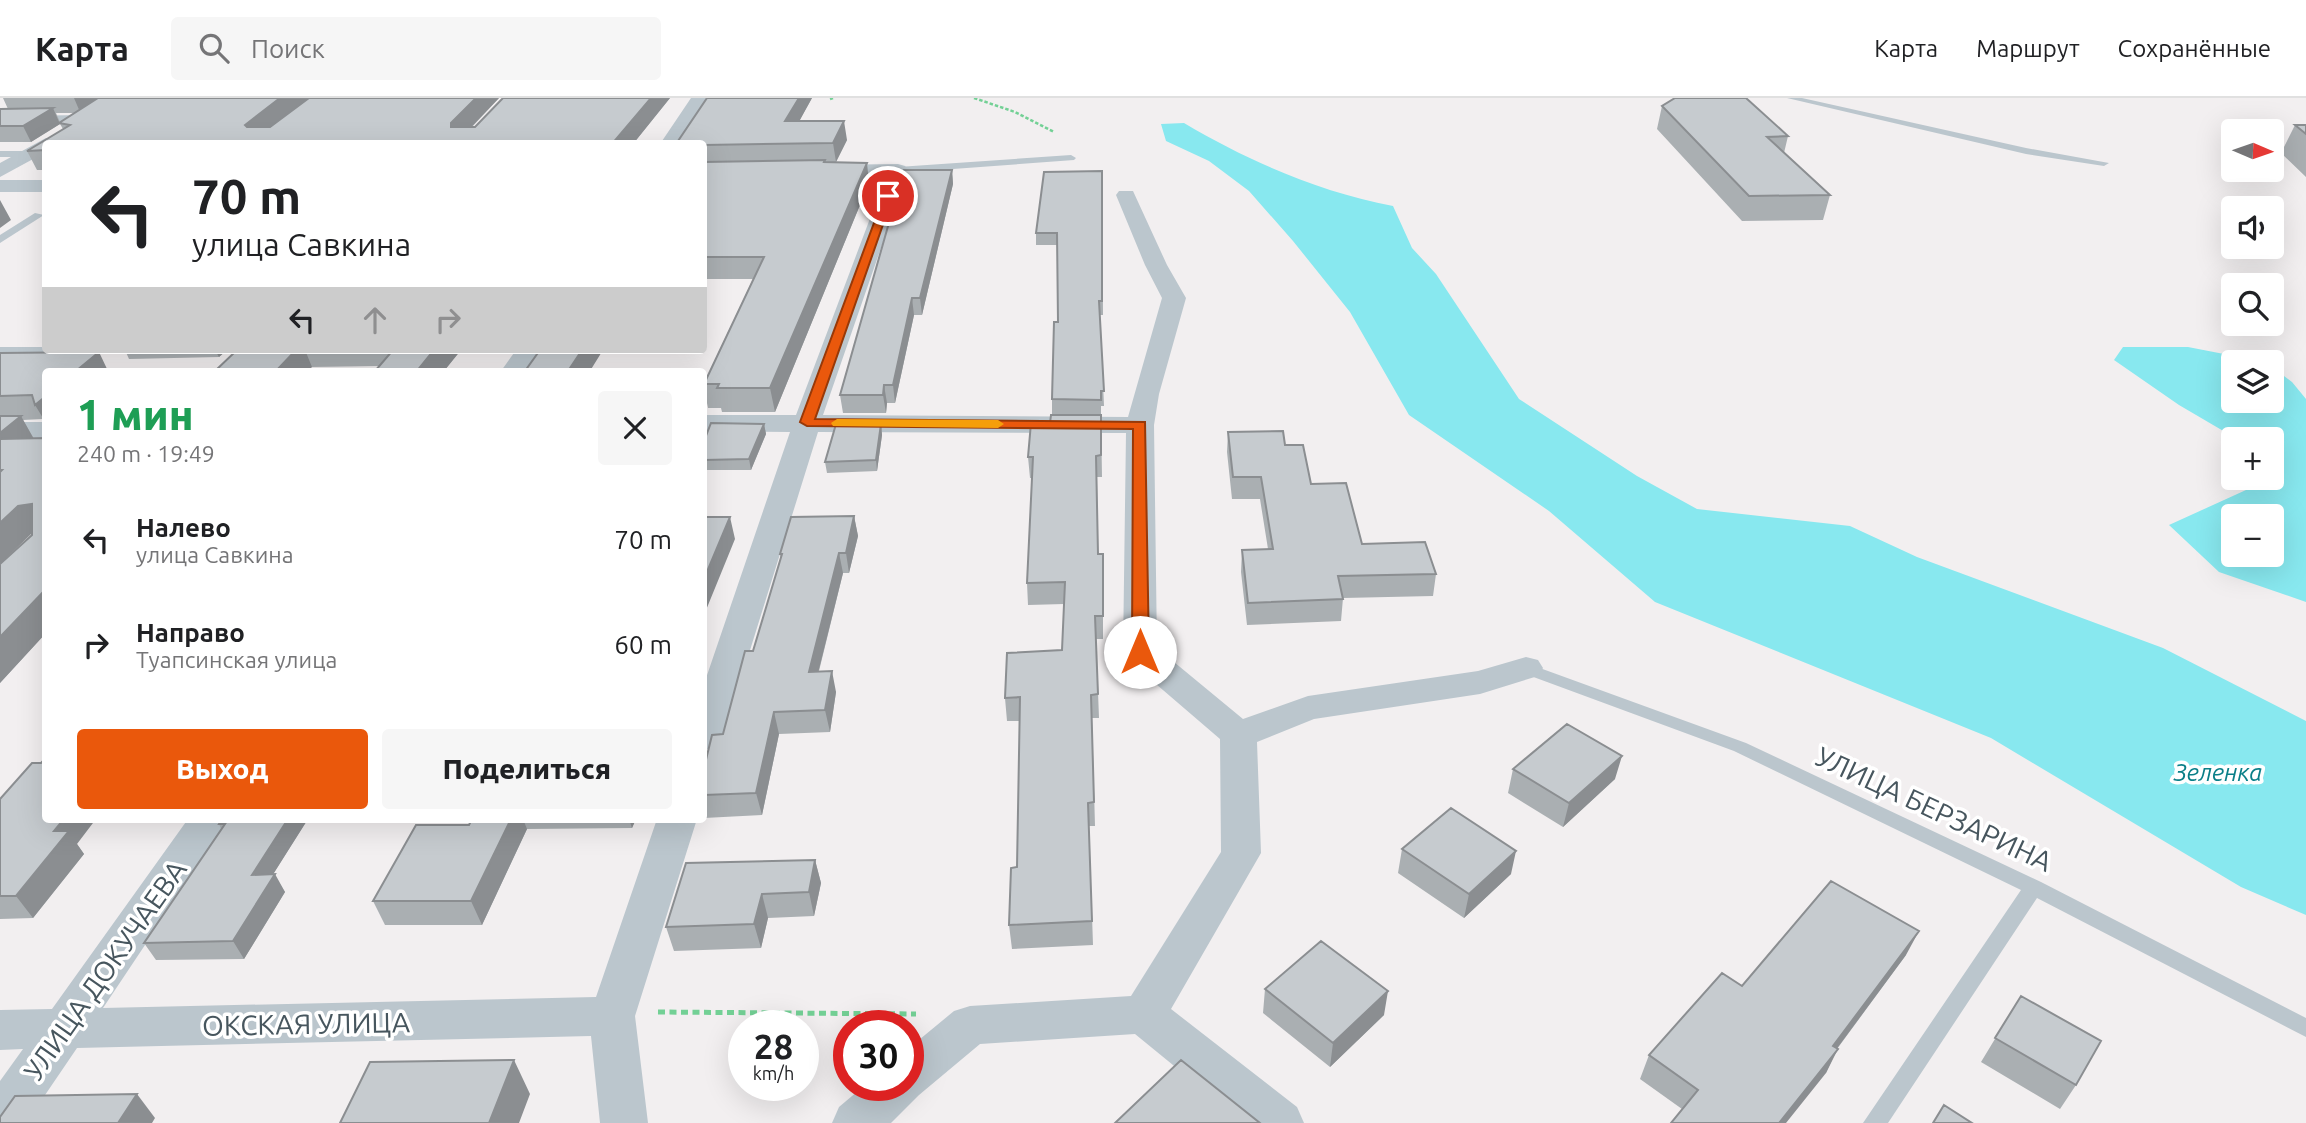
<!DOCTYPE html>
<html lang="ru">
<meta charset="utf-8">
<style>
:root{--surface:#fff;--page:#f6f6f6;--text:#202124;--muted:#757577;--line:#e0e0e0;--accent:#ea580c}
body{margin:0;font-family:Ubuntu,sans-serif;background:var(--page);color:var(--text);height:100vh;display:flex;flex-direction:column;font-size:26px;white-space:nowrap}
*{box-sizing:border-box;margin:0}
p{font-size:23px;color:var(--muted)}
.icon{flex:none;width:38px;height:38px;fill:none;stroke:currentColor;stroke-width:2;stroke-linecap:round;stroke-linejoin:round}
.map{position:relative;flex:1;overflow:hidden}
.details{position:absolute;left:42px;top:270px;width:665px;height:455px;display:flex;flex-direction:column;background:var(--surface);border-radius:7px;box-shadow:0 7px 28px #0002}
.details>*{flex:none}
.guide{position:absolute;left:42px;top:42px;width:665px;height:214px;border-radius:7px;box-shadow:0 7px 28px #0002;background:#fff;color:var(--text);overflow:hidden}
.needle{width:46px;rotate:92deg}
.fabs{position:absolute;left:2221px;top:21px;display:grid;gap:14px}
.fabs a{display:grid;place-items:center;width:63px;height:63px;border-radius:7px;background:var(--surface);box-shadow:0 7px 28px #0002;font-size:35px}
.speed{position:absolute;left:728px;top:912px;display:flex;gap:14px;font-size:35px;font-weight:700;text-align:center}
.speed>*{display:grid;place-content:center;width:91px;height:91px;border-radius:50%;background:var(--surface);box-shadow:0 7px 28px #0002;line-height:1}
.speed small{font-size:18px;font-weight:400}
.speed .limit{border:10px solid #d22;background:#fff;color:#111}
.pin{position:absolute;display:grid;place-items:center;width:60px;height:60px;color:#fff;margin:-30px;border:4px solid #fff;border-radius:50%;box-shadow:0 2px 7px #0007}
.me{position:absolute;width:77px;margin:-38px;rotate:0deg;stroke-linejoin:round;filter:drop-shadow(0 0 5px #0008)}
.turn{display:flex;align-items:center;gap:24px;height:147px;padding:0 35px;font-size:32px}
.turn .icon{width:91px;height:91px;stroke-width:2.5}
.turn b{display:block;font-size:49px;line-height:60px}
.lanes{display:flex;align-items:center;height:66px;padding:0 35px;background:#0003;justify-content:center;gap:35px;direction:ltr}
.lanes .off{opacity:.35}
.round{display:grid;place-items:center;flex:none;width:74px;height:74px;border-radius:7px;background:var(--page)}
.headline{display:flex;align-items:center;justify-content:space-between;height:119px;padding:0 35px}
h1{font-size:42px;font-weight:800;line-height:52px;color:#1e9e55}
.action{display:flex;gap:14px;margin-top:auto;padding:14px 35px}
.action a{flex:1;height:80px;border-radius:7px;background:var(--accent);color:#fff;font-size:28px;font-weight:800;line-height:80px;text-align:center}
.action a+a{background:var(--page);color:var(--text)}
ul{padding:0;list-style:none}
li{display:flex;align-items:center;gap:21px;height:105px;padding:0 35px}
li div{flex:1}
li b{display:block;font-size:26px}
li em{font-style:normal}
header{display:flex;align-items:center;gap:42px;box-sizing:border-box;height:98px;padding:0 35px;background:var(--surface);border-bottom:2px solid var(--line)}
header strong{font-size:33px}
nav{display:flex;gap:38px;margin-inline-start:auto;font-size:24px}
.search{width:490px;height:63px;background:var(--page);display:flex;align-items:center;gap:18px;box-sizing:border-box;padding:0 24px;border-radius:7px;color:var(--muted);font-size:26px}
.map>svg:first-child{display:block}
</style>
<header>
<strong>Карта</strong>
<div class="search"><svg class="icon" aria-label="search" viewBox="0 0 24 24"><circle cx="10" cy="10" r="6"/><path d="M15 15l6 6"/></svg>Поиск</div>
<nav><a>Карта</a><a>Маршрут</a><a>Сохранённые</a></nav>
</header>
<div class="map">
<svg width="2306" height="1025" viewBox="0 0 2306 1025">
<rect width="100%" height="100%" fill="#f2eff0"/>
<!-- water -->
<path fill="#88e8ef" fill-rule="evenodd" d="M1184 25C1248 63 1320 94 1393 108L1412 150 1436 176 1519 301 1637 378 1697 411 1850 428 1917 459 2163 550 2306 623V817L2241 789 1991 640 1655 504 1549 413 1409 317 1350 214 1293 143 1249 93 1209 63 1166 43 1161 26Z
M2123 249H2188L2265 264H2233V303H2272V269L2292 284 2306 301V504L2219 474 2169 427 2246 392 2249 380H2272V341H2237L2179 307 2114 262ZM2233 418H2272V457H2233Z"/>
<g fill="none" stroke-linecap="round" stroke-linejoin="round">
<!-- path-far1 -->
<path stroke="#73d095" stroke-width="2.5" stroke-dasharray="3.5 2" stroke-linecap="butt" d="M974 0 1015 14 1054 34
M830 1 833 0"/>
<!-- path -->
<path stroke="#73d095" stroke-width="5" stroke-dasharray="7 4.5" stroke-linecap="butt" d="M658 914 916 916"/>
<!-- lane -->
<path fill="#bbc6cd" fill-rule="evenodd" d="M1787 0H1802L2026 50 2109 65 2104 68 2026 56Z
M0 18 89 17 93 20 89 23 0 24Z
M0 53H29L34 56 29 59H0Z
M1071 57 1076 60 1074 62 898 75 893 72 898 69Z
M35 115 44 117 0 145V137Z
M0 249H46V252H68L62 256 0 257Z
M1526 565 1746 645 2041 784 2306 920V939L2037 800 1888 1025H1863L2021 792 1734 653 1520 574 1518 570 1520 566Z"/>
<!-- street -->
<path fill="#bbc6cd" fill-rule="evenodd" d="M691 0H709L679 46H660Z
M46 40 55 46H46V54L0 79V65Z
M898 66 905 68 908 72 823 317 1128 319 1162 200 1145 167 1116 97 1119 93H1133L1167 167 1186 200 1159 296 1154 327 1157 550 1243 621 1308 598 1478 573 1526 559 1538 562 1543 570 1538 578 1480 596 1314 621 1257 644 1261 755 1171 911 1297 1009 1304 1025H1244L1135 936 980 946 919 997 891 1025H832L839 1009 865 987H908V951L954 913 970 908 1131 898 1221 754 1220 641 1128 562 1123 554 1126 335 818 334 723 639 717 648 704 652V586L790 334 704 333V317H796L886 78 821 79 814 77 811 73 814 69 821 67Z
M0 82H46V94H0Z
M516 252H542L527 273H501Z
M0 324H46V340H0Z
M188 721H229L103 910 596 899 657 721H697L635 918 648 1025H600L591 938 77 950 26 1025H0V983L23 951 0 952V912L52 911Z"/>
</g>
<!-- wall -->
<path fill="#aaafb2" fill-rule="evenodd" d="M3 0H499L472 29H475L503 0H670L633 46H46V72H37L27 53 63 31 60 26 31 44H0V11H8ZM56 15H75L60 24Z
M707 0H812L799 23 847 42 836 64 869 85 775 314H722L721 310H708L704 290V285L753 181H704V46Z
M1662 8 1788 38 1784 55 1830 97 1823 122 1742 123 1657 31Z
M2295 27H2306V79L2281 55Z
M952 72 953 86 922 217H914L895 305H887L886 315H843L840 297Z
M1102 73 1103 217H1100L1104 308H1101V316H1052V301L1058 224V147H1036V135Z
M125 252H227L219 259 129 261Z
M237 252H461L444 273H375L379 268 312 269Z
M0 255 46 273V325L43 321 23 322 34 341 46 535 0 585V466L32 437V435L0 466Z
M1101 317 1102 379H1097L1098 456 1103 478V541H1096L1099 620H1092L1095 728H1089L1093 847 1012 851 1009 827 1017 769 1020 623H1007L1005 600 1062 552 1064 506 1028 507 1027 485 1032 380H1030L1028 359 1050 325Z
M764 326 766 336 751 372H704V343Z
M881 326 882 337 877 373 827 375 825 364Z
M1228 334 1285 347 1311 386 1362 446 1436 476 1433 498 1343 500 1341 523 1247 527 1241 474 1242 452 1268 451 1260 401H1232L1227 354Z
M854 418 858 438 849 475H843L819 573 836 594 830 634 779 636 762 717 704 720V670L723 636 753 553 781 461 780 456Z
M1513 671 1615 681 1563 729 1508 695Z
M0 701 77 746 84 756 33 820 0 821Z
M308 721 273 776 285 794 244 861 156 862 144 845 221 731 219 726Z
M472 721H636L632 730 527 731 482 827H385L373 803 469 727Z
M1402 751 1511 776 1464 820 1398 775Z
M815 762 821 785 814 818 768 820 761 850 674 853 666 829Z
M1906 857 1837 951 1826 975 1682 1011 1640 981 1649 957 1742 888Z
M1265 891 1384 917 1330 969 1263 915Z
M2021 898 2076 987 2060 1011 1981 964Z"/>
<!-- shaded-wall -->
<path fill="#8b8e91" d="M74 0H105L80 14Z
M280 0H311L252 46 245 27Z
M476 0H499L457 44 451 29V25Z
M651 0H670L633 46H612Z
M799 0H812L789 42 785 23Z
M53 10 60 26 31 44 23 28Z
M844 23 847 42 836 64 833 45Z
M867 65 869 85 775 314 770 290Z
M952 72 953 86 922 217 920 200Z
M0 102 11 122 0 130Z
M912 200 914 217 895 305 893 287Z
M215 252H227L219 259Z
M296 252H305L312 269 308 273H276Z
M434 252H461L444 273H417Z
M582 252H603L590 273H568Z
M99 254 108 273H76Z
M884 287 887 305 886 315 883 297Z
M46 298V325L35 307Z
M21 318 35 343 0 352V335Z
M764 326 766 336 751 372 749 361Z
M881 326 882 337 877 373 876 362Z
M32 406 33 434 0 466V425L18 408Z
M854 418 858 438 849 475 846 455Z
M730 419 735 441 704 517V481Z
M839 455 843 475 813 595 809 574Z
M46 491V535L0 585V539Z
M832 573 836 594 830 634 825 612Z
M774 614 779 636 762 717 756 695Z
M1622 658 1615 681 1563 729 1569 705Z
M64 721H96L77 746 84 756 33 820 16 798 54 733Z
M288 721H308L262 794 252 777Z
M511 721H523L527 731 482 827 471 803Z
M629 721H636L632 730Z
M1516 753 1511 776 1464 820 1469 796Z
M815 762 821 785 814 818 809 794Z
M275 776 285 794 244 861 233 843Z
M762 796 768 820 761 850 754 826Z
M1919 833 1906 857 1821 972 1833 948Z
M1388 893 1384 917 1330 969 1333 945Z
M1838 951 1826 975 1786 1025H1779Z
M514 962 530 996 519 1025H489Z
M137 996 155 1020 152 1025H118Z"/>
<!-- building -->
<path fill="#c6cbcf" stroke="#8b8e91" stroke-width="2" d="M98 0H280L245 27 247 29H270L309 0H476L451 25V29H475L503 0H651L612 46H46V52L27 53 70 27 59 25Z
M707 0H799L785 23H844L833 45 704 47V46H676Z
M1675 0H1746L1788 38 1767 39 1830 97 1749 98 1662 8Z
M53 10 23 28H0V11Z
M2295 27H2306V36Z
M825 62 824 64 867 65 770 290H717L719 286H704L764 159H704V64Z
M904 72H952L920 200H912L893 287H884L883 297H840Z
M1102 73V203H1099L1104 293H1101V302L1052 301 1054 224H1058L1057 135H1036L1044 74Z
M237 252H296L276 273H215Z
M393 252H434L417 273H375Z
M540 252H582L568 273H525Z
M99 254 76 273H46V298L35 307 32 297 0 298V255Z
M1051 317H1101V357L1096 358 1098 456H1103V518H1095L1098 596 1091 597 1094 704 1088 705 1092 823 1009 827 1011 770 1017 769 1020 599 1005 600 1007 555 1062 552 1065 484 1027 485 1033 359H1028L1031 325H1050Z
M0 318H21L0 335Z
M711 325 764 326 749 361 704 362V343Z
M836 326H881L876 362 825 364Z
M1283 333 1285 347H1303L1311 386 1346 385 1362 446 1425 444 1436 476 1338 478 1343 501 1248 505 1242 452 1273 451 1261 379H1233L1228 334Z
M46 340V491L0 539V466L32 437V406L18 408 0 425V374L2 372H0V341Z
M854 418 846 455H839L809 574 832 573 825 612 774 614 756 695 704 697V670L712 637 723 636 745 553H753L782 456H780L791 419Z
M704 419H730L704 481Z
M1567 626 1622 658 1569 705 1513 671Z
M46 660V721H64L54 733H69L16 798H0V701L32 665H41Z
M1451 710 1516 753 1469 796 1402 751Z
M222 721H288L252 777 275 776 233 843 144 845 225 726H219Z
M472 721H511L471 803H373L416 727H469Z
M815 762 809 794 762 796 754 826 666 829 686 765Z
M1831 783 1919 833 1833 948 1838 951 1779 1025H1671L1698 992 1649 957 1722 875 1742 888Z
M1321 843 1388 893 1333 945 1265 891Z
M2021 898 2101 943 2076 987 1995 940Z
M514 962 489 1025H340L370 964Z
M1181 962 1260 1025H1115Z
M137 996 118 1025H0V1019L15 998Z
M1944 1007 1972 1025H1933Z"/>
<!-- route -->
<path fill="#ea580c" stroke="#983908" stroke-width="2" d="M888 95 893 98 815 321 1145 324 1149 554 1146 558 1140 559 1132 554 1133 331 807 328 800 324 884 98Z"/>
<!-- slow -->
<path fill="#f59e0b" d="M837 321 998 322 1004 326 998 330 833 328 831 325Z"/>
<g text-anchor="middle" stroke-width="7" stroke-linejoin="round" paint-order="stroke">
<!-- water labels -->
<g font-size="24" font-style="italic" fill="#0a7f88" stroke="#fff">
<text x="2218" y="683">Зеленка</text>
</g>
<!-- near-street labels -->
<g font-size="28" fill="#47565e" stroke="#fff">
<text transform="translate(1934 711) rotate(25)" y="10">УЛИЦА БЕРЗАРИНА</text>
<text transform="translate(105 872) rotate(-55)" y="10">УЛИЦА ДОКУЧАЕВА</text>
<text transform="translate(306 926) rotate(-1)" y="10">ОКСКАЯ УЛИЦА</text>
</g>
</g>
</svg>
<div class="fabs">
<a><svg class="needle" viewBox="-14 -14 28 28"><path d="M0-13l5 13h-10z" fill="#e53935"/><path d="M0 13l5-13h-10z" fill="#757577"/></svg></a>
<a><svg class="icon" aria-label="sound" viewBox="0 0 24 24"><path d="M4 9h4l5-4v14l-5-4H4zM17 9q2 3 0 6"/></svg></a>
<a><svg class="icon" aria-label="search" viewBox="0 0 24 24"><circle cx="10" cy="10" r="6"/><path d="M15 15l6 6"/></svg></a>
<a><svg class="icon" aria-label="layers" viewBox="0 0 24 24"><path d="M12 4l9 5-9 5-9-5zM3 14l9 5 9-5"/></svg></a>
<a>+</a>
<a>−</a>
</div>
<div class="speed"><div>28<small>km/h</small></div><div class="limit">30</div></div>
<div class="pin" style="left:888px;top:98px;background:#d93025"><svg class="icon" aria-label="arrive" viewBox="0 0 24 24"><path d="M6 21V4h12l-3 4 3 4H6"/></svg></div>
<svg class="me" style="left:1140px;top:554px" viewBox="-20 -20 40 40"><circle r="19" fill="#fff"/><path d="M0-13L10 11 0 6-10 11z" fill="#ea580c"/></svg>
<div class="guide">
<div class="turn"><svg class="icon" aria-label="left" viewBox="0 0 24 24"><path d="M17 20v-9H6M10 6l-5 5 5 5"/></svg><div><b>70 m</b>улица Савкина</div></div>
<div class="lanes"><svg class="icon" aria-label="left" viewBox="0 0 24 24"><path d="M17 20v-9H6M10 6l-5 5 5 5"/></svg><svg class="icon off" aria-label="ahead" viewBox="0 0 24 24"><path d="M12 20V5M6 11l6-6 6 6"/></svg><svg class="icon off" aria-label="right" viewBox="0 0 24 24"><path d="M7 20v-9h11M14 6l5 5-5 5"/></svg></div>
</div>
<section class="details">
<div class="headline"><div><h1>1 мин</h1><p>240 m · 19:49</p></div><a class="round"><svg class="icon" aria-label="close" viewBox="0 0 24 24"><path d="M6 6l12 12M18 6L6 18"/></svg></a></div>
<ul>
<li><svg class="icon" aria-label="left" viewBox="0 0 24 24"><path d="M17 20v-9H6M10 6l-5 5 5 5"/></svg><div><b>Налево</b><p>улица Савкина</p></div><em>70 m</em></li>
<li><svg class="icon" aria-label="right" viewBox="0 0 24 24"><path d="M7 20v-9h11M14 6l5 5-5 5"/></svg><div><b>Направо</b><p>Туапсинская улица</p></div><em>60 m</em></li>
</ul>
<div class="action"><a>Выход</a><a>Поделиться</a></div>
</section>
</div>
